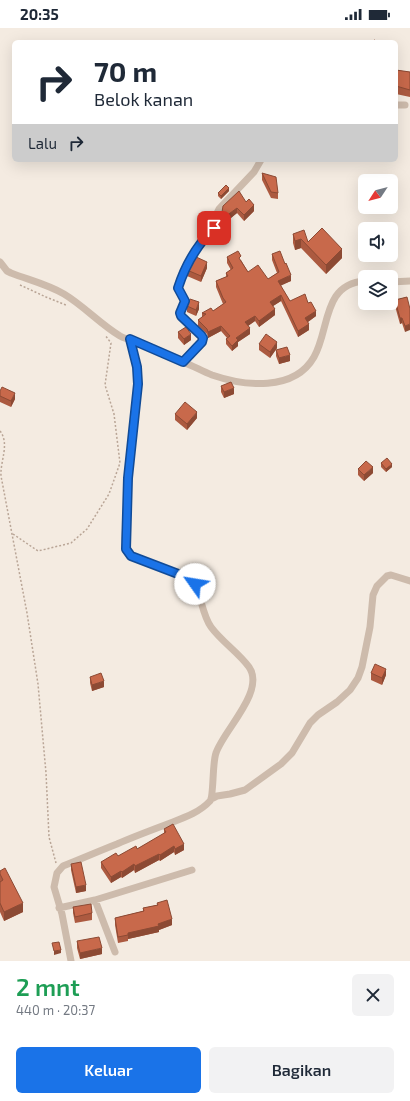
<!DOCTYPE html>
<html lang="id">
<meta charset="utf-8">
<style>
:root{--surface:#fff;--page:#f2f2f3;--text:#1f2937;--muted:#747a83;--accent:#1a73e8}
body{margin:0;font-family:"Exo 2",sans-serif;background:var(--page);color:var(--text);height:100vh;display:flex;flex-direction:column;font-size:15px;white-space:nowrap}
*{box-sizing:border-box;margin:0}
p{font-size:13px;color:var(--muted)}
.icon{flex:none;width:22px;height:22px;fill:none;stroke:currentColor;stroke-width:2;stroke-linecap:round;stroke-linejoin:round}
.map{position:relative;height:933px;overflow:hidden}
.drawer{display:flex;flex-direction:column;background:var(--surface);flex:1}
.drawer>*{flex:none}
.banner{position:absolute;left:12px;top:12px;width:386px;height:122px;border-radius:6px;box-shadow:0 4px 16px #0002;background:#fff;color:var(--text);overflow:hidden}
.needle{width:26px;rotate:234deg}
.tools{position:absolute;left:358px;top:146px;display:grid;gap:8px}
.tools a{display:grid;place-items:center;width:40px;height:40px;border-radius:6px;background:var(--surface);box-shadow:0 4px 16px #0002;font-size:20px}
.pin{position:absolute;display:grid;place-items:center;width:34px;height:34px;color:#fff;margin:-17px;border-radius:8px;box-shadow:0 2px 6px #0006}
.me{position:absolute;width:44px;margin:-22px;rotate:302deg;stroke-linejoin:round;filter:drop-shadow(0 0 3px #0008)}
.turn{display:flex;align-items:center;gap:14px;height:84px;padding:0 16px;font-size:18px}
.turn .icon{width:52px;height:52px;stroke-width:2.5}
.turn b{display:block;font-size:28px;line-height:34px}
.then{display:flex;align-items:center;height:38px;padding:0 16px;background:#0003;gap:8px;font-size:15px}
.round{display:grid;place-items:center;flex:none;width:42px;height:42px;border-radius:6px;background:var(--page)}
.overview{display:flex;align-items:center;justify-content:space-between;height:68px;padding:0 16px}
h1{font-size:24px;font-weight:600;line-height:30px;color:#1e9e55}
.cta{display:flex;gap:8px;margin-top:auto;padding:8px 16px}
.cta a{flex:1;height:46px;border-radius:6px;background:var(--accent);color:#fff;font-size:16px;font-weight:600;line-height:46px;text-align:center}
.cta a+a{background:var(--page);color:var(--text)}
.status{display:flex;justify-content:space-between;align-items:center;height:28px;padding:0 20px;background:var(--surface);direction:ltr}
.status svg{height:11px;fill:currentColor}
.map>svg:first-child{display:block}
</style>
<div class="status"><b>20:35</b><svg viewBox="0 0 49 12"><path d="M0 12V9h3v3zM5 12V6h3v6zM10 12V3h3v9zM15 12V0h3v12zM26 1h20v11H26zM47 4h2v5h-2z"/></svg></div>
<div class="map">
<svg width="410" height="933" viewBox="0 0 410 933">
<rect width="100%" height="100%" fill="#f4ebe1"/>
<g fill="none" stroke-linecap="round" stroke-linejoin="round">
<!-- path -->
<path stroke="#b9a596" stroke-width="1.5" stroke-dasharray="2 2" stroke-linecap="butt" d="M20 257 46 269 66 277
M0 403C10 416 0 433 1 448L27 585 38 656 46 745 49 809 56 835
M13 506 38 523 71 515 87 501 109 466 120 435 114 386 105 357 111 315 105 307"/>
<!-- street -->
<path stroke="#cdbbac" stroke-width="7" d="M396 77H405
M0 234 7 243 11 245C29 252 47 256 64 266 84 278 100 296 120 308 129 313 141 314 151 319 164 325 177 331 190 337 197 340 204 344 212 347 244 358 294 364 314 329 330 301 322 256 365 253
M391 254 410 253
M183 334 202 314 203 310 181 288 180 285 185 273 177 260C185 236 198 214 217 198V185L219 181 254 144 261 132
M211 771 217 768 230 766 245 762 281 736 292 725 310 695 318 687 337 674 350 662 358 650 362 639 370 599 373 567 377 558 387 548 391 547 410 553
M95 872 115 924
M59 880 95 872 192 842
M71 933 62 886 54 859 57 845 63 838C81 831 99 823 117 816 133 809 149 803 165 797 180 791 198 786 210 773 214 768 212 736 216 725 223 703 266 663 249 639 238 624 222 614 211 599 201 585 201 562 192 552L131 528 127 523 125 511 128 450 138 356 137 339 130 311"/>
</g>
<!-- wall -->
<path fill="#ac5a40" d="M396 42 410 44V69L396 66Z
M262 145 278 165V171L271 170 262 152Z
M229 163 221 171 218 168V165Z
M246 174 254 183 244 193 237 185 226 194 222 190V184Z
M293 206 308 214 342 230 326 246 301 220 295 222 293 215Z
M272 226 291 253 280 257 290 273 308 275 316 288 308 294 309 302 298 309 281 273 273 278 275 287 259 299 255 293 248 298 250 306 238 314V318L232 323 226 316V311L227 310 221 303 208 310 207 306 198 298V292L202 289V285L213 283 223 276 216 259V253L226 249V245L231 242 227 235V229L241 232 248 244 268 251 277 245 272 232Z
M207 240 201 254 187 248V242Z
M407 269 405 304 402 295 400 296 395 278V272Z
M187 278 199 281 196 288 187 284Z
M178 304 191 312 184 317 178 310Z
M259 316 277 320 270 330 259 322Z
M276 322 290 333 279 336 276 328Z
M221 358 234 366 224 370 221 364Z
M0 363 15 371 11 379 0 374Z
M175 386 197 390 187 402 175 392Z
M381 435 392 439 386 444 381 439Z
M358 441 373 445 364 453 358 447Z
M371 645 386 647 382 657 371 652Z
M90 649 104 659 92 663 90 655Z
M164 801 184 822 175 827 174 824 160 833 159 832 135 845 134 842 122 850 121 849 111 855 101 840V834L137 821 164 806Z
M71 836 86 863 76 865 71 842Z
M0 843 23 884 4 893 0 884Z
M157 875 172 897 159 902V904L128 911V913L118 915 115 897V890L143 883V880L157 877Z
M73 879 92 885V892L75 895 73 885Z
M77 913 102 926 80 931 77 920Z"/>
<!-- shaded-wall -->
<path fill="#8c4a34" d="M229 160V163L221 171V168Z
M254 177V183L244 193V187Z
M237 180V185L226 194V188Z
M301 211V220L295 222V213Z
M342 221V230L326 246V237Z
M207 234V240L201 254V248Z
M291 247V253L278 259V253Z
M281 267V273L270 280V274Z
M199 274V281L196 288V282Z
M275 281V287L259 299V293Z
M316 283V288L305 296V290Z
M255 288V293L245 300V294Z
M400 290H402V295L400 296Z
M309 296V302L298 309V303Z
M410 296V302L405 304V298Z
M221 298V303L208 310V304Z
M250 300V306L238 314V318L232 323V318L236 310Z
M191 306V312L184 317V311Z
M277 314V320L270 330V324Z
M290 327V333L279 336V330Z
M234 360V366L224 370V364Z
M15 365V371L11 379V373Z
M197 384V390L187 402V396Z
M392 436V439L386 444V441Z
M373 439V445L364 453V447Z
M386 641V647L382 657V650Z
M104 653V659L92 663V657Z
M184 816V822L175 827V821Z
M174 818V824L160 833V827Z
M159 826V832L135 845V838Z
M134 836V842L122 850V844Z
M121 843V849L111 855V849Z
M86 857V863L76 865V859Z
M23 875V884L4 893V884Z
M172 891V897L159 902V904L128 911V905Z
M102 920V926L80 931V925Z
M61 922V925L54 927V923Z"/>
<!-- building -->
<path fill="#c8694b" stroke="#8c4a34" d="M374 12 380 14H374Z
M396 42 410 44V62L396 58Z
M262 145 276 149 278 165 271 164Z
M226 157 229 160 221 168 218 165Z
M239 163 246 174 249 171 254 177 244 187 237 180 226 188 222 184 223 178Z
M322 200 342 221 326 237 301 211 295 213 293 206 304 202 308 214Z
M238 223 241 228 239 230 248 244 258 237 268 251 279 244 272 226 280 223 285 236 286 235 291 247 278 253 290 273 305 266 308 275 311 274 316 283 305 290 309 296 298 303 281 267 270 274 275 281 259 293 255 288 245 294 250 300 236 310 238 312 232 318 226 311 230 308 221 298 208 304 207 301 198 292 206 286 202 285 211 280 213 283 226 274 223 270 216 253 228 248 226 245 233 240 227 229Z
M194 228 207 234 201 248 187 242Z
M407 269 410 281V296L405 298 402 290H400L395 272Z
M190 271 199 274 196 282 187 278Z
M186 299 191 306 184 311 178 304Z
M266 306 277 314 270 324 259 316Z
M287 319 290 327 279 330 276 322Z
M231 354 234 360 224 364 221 358Z
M2 359 15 365 11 373 0 368V363Z
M185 374 197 384 187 396 175 386Z
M387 430 392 436 386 441 381 435Z
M366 433 373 439 364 447 358 441Z
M375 636 386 641 382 650 371 645Z
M101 645 104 653 92 657 90 649Z
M173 796 184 816 175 821 174 818 160 827 159 826 135 838 134 836 122 844 121 843 111 849 101 834 116 825 118 828 136 818 137 821 166 804 164 801Z
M81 834 86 857 76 859 71 836Z
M5 840 23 875 4 884 0 875V854L3 852 0 846V843Z
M167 872 172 891 158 896 159 898 128 905V907L118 909 115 890 144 883 143 880 158 877 157 875Z
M91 876 92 885 75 889 73 879Z
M99 909 102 920 80 925 77 913Z
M59 914 61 922 54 923 52 915Z"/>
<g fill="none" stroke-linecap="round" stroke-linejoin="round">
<defs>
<path id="route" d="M195 556 192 552 186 549 131 528 126 521 128 450 138 356 137 339 130 311 183 334 202 314 203 310 201 307 181 288 180 285 185 273 178 260C185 238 197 217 214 200"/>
</defs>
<!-- route casing -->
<use href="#route" stroke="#114b97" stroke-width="10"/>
<!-- route -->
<use href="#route" stroke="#1a73e8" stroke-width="7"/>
</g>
</svg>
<div class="tools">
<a><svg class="needle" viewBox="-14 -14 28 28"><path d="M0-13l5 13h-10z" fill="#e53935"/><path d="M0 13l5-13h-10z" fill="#747a83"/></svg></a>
<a><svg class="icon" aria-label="sound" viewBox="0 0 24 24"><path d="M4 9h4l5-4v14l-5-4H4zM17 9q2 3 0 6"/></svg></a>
<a><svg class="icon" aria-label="layers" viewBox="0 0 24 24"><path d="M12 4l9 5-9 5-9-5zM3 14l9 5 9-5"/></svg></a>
</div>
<div class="pin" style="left:214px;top:200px;background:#d93025"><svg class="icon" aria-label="arrive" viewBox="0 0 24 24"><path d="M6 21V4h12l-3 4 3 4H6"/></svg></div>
<svg class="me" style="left:195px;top:556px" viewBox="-20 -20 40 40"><circle r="19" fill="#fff"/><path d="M0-13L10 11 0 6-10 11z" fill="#1a73e8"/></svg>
<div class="banner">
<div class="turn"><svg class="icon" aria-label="right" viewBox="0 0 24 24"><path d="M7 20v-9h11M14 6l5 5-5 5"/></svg><div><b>70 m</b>Belok kanan</div></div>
<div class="then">Lalu<svg class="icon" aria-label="right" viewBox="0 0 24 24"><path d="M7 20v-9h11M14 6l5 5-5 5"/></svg></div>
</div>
</div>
<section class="drawer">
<div class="overview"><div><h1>2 mnt</h1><p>440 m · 20:37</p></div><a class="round"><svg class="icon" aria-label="close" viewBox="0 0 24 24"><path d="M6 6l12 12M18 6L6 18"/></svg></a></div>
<div class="cta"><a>Keluar</a><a>Bagikan</a></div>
</section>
